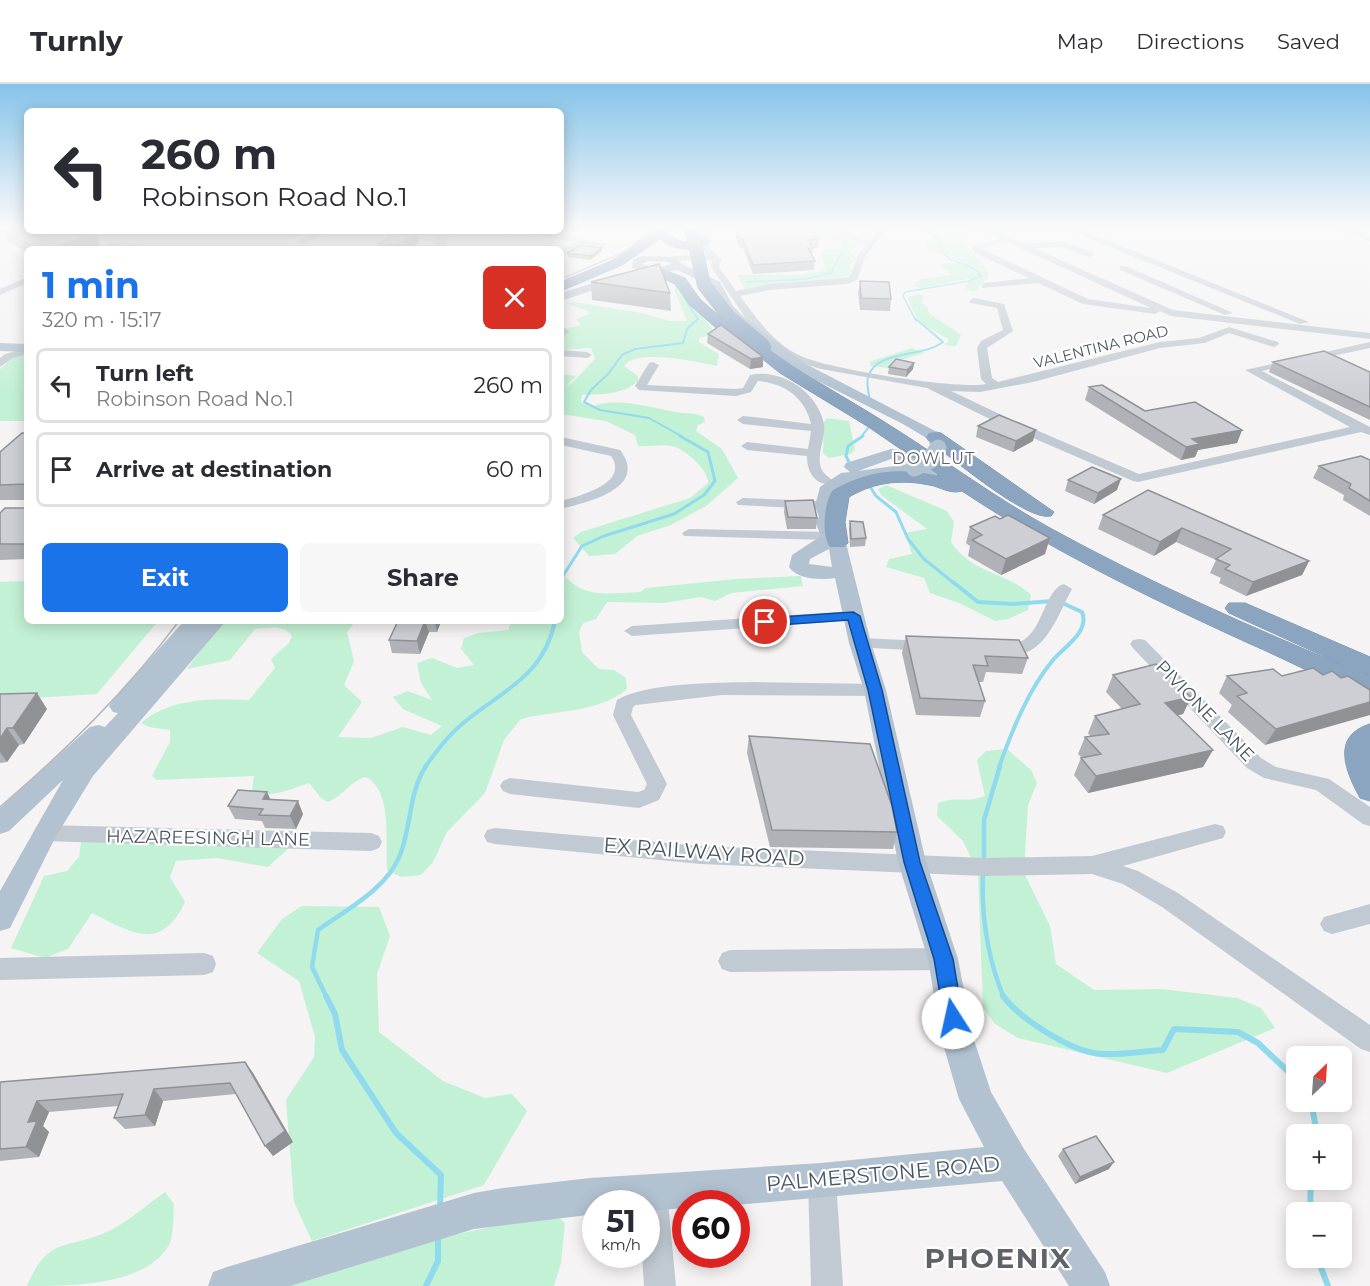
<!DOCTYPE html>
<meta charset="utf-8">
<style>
:root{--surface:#fff;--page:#f7f7f7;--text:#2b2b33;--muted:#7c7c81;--line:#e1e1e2;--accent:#1a73e8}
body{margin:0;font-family:Montserrat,sans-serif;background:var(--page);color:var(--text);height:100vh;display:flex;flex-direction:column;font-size:22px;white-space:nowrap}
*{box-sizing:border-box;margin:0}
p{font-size:20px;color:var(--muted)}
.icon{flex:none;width:33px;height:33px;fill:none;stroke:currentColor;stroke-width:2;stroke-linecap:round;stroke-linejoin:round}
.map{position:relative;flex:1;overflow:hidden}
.panel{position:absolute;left:24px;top:162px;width:540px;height:378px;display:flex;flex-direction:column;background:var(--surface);border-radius:9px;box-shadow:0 3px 15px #0003}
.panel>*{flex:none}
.top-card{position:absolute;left:24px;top:24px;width:540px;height:126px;border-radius:9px;box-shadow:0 3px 15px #0003;background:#fff;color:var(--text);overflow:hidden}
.needle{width:39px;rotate:25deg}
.controls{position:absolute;left:1286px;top:962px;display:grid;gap:12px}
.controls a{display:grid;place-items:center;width:66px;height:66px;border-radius:9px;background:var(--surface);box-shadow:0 3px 15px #0003;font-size:30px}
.speed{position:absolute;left:582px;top:1106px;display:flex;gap:12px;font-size:30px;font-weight:700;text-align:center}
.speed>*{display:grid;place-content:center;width:78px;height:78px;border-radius:50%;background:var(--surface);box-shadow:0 3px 15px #0003;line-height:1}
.speed small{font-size:15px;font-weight:400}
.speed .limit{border:9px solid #d22;background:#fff;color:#111}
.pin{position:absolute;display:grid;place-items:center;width:51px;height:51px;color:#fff;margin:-26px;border:3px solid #fff;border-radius:50%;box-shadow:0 2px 6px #0007}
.me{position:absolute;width:66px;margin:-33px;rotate:350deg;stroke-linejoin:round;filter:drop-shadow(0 0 4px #0008)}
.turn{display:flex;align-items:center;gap:21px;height:126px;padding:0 18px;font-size:27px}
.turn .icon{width:78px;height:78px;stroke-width:2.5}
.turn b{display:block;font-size:42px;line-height:51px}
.round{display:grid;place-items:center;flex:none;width:63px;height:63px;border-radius:9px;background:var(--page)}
.headline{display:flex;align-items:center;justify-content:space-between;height:102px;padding:0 18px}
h1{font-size:36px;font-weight:700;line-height:45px;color:var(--accent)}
.action{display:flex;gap:12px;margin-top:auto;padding:12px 18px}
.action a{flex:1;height:69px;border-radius:9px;background:var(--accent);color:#fff;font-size:24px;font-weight:700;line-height:69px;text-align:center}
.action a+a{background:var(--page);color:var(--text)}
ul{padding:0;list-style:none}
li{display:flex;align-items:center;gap:18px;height:75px;margin:0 12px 9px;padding:0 6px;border:3px solid var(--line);border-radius:9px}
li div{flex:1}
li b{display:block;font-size:22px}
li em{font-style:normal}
header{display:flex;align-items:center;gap:36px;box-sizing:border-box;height:84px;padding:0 30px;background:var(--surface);border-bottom:2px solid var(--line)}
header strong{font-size:28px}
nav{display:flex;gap:33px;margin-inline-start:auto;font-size:21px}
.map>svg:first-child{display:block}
</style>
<header>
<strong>Turnly</strong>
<nav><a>Map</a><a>Directions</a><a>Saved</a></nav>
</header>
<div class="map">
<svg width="1370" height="1202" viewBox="0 0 1370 1202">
<rect width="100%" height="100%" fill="#f5f3f3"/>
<!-- commercial -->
<path fill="#fdf9ef" d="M561 143H650L625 162 525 147H561Z"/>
<!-- green -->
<path fill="#c3f1d5" d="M0 143H27V147H308L281 159 320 165H145L0 145Z
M805 143H831L863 156 850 168 857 175 849 181 851 184 850 190 840 196 745 205 737 191H799L826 186 822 174 824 165H840L842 160 812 150Z
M922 143H935L940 146 939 153H947L956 148 989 188 987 195 974 208 965 205 969 196 967 195 921 204 914 202 920 195 952 191 940 181 943 179H964L950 171 927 167V156L933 152 919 145Z
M677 201 714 247 713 251 699 254V258L719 270 717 282C698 278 635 264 624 282L638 292V297C622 311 603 310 582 311L581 318 592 323C613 312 653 324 676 328 686 330 695 328 704 333L705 338 698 341 696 347 722 365 738 394 706 422 671 441 637 452 615 470 589 472 573 454 581 448 690 414 708 399C709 386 685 365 672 362 662 360 649 363 638 362L635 351 606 337 561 330V304L563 302H561V290L576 292 567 301 571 300 595 275 591 264 561 266V246L581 241 576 235 589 230 588 227 565 219 573 218 642 229 670 237H687L674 205Z
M918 210 924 212 921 219 927 222 929 229 961 251 956 262 944 261 949 257 947 254C928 244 913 236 908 213Z
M912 264 925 269 897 277 889 284 871 282 869 278Z
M27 270V337H0V285L15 272Z
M827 334 849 337 855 366 850 370 829 374 823 369 824 338Z
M886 401 947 427 954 438 951 458C972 490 1007 488 1031 511L1028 526 1008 535 995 537 959 519 930 509 924 494 886 483 889 475 912 470 905 449 927 445 881 411 878 405Z
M561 488C584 516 608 509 640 508L646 504 736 495 801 492 803 502 731 509 715 517 701 513 664 519 607 518 596 535 583 539 579 548 582 568 599 585 614 586 626 594 627 605C599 629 555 626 521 635L504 656 485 709 447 748 433 778 421 791 401 793 387 786C385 759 393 707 366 693 350 697 343 712 328 718L321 714 309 699C291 705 274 713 255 710L252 705 254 692 157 696 152 692 170 658V646L149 643 141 639C170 614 213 614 249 616L275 584 271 575 289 559 292 552C283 540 269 544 255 545L230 576 187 585 222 537H356L347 548 354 577 344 601 362 618 338 653 371 654 403 643 431 651 442 642 403 625 393 613 408 607 432 616 421 599 417 579 432 574 457 584 474 581 461 565 464 554 478 549 508 546 512 537H561Z
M27 497V537H158L97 610 0 616V498Z
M1007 665 1031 686 1037 699 1028 721 1024 789 1050 842 1056 880 1094 906 1162 905 1237 914 1261 924 1275 944 1167 989 1018 954 995 940 983 923 978 788 963 757 937 732 938 719C959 711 964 720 985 712L977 676 986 667Z
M83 745 302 752 268 783 217 774 176 777 170 793 185 818C160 869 133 849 92 829L68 865 45 874 11 864 44 792 67 787 79 773Z
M302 822 379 823 390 852 377 890 379 948 443 997 485 1014 512 1010 527 1027 484 1101 312 1157 294 1118 286 1016 314 973 315 953 299 897 257 869 282 835Z
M165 1108 174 1120C173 1133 174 1150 169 1161 146 1202 71 1202 27 1202 49 1149 69 1167 111 1146 130 1136 148 1120 165 1108Z
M553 1129 565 1139 561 1179 554 1202H255L334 1178Z"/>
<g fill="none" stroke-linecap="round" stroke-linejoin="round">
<!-- stream-far5 -->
<path stroke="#90daee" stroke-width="1.5" d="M746 198 806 195 831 189 847 158 814 143
M685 208V216L698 235 696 237
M916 237 903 212 905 208 969 197 981 192C970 174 942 184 939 157L926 146 928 143"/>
<!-- stream-far4 -->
<path stroke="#90daee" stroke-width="2" d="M870 317C869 310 866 300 868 293 877 265 923 274 943 258L916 235
M683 353 649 334 600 326 584 318 591 306 608 290 622 271 635 265 683 259 687 245 698 235
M861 353 868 344"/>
<!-- stream-far3 -->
<path stroke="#90daee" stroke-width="3" d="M850 380 846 372 848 362 863 352
M869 401 876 412 896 428 908 455 924 475 955 500
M561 495 582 462 604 452 674 430 704 411 715 397 708 368 680 352"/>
<!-- stream-far2 -->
<path stroke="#90daee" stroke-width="4" d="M953 498 978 518 1013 520 1053 517
M425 683C436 668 447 653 461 641 502 606 543 594 555 537
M999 683C1012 647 1028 606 1053 576 1064 563 1090 548 1082 528L1060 518"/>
<!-- stream-far1 -->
<path stroke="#90daee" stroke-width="4.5" d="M984 777V736L1000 682
M983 787C981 831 987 873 1004 914
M327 914 312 883 318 846C346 826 387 805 400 771 412 741 408 710 426 682"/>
<!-- stream -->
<path stroke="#90daee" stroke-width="6" d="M326 912 335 930 342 966 396 1049 441 1091 440 1123
M1003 912C1020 935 1073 969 1102 970 1122 971 1143 967 1163 966L1174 945 1238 948 1258 959 1296 995
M1311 1017 1317 1050
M1310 1128 1311 1095
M1317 1173 1328 1202
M426 1202 438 1177V1152"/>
<defs>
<path id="highway" d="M660 143H673L666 150 683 158 705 153 711 157C697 169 673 167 660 155L622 181 561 207V198L613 176Z
M657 183 685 194 700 215 733 244H743C789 285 843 311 894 344 946 377 996 414 1050 444 1148 498 1251 543 1354 586L1229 529 1225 524 1229 519H1245L1370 573V591L1363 589 1370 592V611C1328 599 1288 576 1248 559 1150 514 1052 467 962 407 952 410 943 405 934 402 904 395 876 397 849 413L845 438 848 459 844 463H830C821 451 824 418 833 406 867 386 902 383 940 392L867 342 780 289 751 266H741L690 221 675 200 653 190V184Z
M935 348 941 349 1054 428 1051 432C1027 438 951 373 929 357L926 353 929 349Z
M1370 640V717L1360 714C1346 688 1330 652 1370 640Z"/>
</defs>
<!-- highway casing -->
<use href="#highway" stroke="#7690ad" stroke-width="1"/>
<!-- minor -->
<path fill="#c1cad2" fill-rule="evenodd" d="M697 143H705L711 165 721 176 719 183 736 207 770 200 845 194 850 192 858 171 866 161 822 143H833L869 157 881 143H889L866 171 857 196 847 200 770 206 740 212C757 235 774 260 801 272 828 285 959 306 986 300L981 295 977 264 981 257 1003 246 997 224 971 219 969 217 974 214 1004 220 1013 247 987 264 992 294 998 298 1160 258 1199 254 1229 243 1278 258 1279 260 1274 263 1229 249 1205 259 1160 264 1033 298 980 308 951 307 1008 334 1139 390 1350 343 1245 286 1370 258V264L1262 287 1370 343V351L1361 348 1138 398 1133 397 1000 340 927 304 821 285 794 277 776 266 753 245 711 183 712 176 669 177 672 172 707 171 703 166Z
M942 143 1077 144 1309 238 1300 240 1073 148H999L1025 160 1062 157 1094 169 1091 174 1061 163 1034 164 1173 226 1370 249V255L1171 232 1160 227 1155 230 1083 220 1038 199 982 204V200L985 199 1029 194 975 169 971 163 1000 155 984 147ZM1007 158 1151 224 1088 215 980 164Z
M1330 143H1342L1370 152V157Z
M320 147H331L303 160 296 158Z
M363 147H385L446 157 442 159Z
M512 147H532L607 160 603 163 584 160 561 174V167L575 158Z
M113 158 143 162 147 165H96Z
M1120 182H1126L1233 229 1225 231 1120 186Z
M27 193V199L0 211V205Z
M561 240 569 248 561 254Z
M27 264V270L13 274 0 283V274L5 270Z
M561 266 587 268 592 271 587 274 561 272Z
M653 278 659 281 647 301 736 305 743 304 750 291C781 284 818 308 824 340 826 355 815 372 822 386 824 390 829 393 832 396L825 400C812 397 807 385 807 372L747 366 741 362 747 358 808 365 811 347 743 340 737 336 743 332 753 333 811 340C805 313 784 299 758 297L751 308 736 312 639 306 635 302 649 279Z
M561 353 620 366C649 404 589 418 561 425V417C580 412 630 399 611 372L561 361Z
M743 414 817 417 824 421 817 425 738 421 736 418Z
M689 445 830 448 837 452 830 456 684 452 682 449Z
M1064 500 1072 505C1054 538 1043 582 994 569L991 565 994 561C1003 559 1014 561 1022 557 1043 546 1045 505 1064 500Z
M853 527 859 528 861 532 859 536 632 552 624 547 632 542Z
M860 554 927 557 936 562 927 567 854 563 851 559Z
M1139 555 1145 556 1261 674 1276 683 1329 695 1370 723V742L1363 740 1316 706 1264 694 1247 684 1133 564 1130 560 1133 556Z
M753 598 875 600 884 606 875 612 722 611 636 621 633 623 631 631 667 700 659 716 639 724 510 710 503 707 500 702 503 697 510 694 638 708 644 706 647 700 613 631 617 616C648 598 717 599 753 598Z
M1215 740 1223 742 1226 748 1223 754 1123 782 1138 787 1178 809 1370 941V968L1361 965 1162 823 1123 800 1092 790 984 792 701 780 495 760 487 758 484 752 487 746 495 744 701 762 984 774 1092 772Z
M44 741 371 749 379 752 382 758 379 764 371 767 44 757 36 755 33 749 36 743Z
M1370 820V840L1332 850 1324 847 1320 840 1324 833Z
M943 864 951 867 955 875 951 883 943 886 730 888 722 885 718 877 722 869 730 866Z
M204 869 213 872 216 880 213 888 204 891 0 896V874Z
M822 1083 832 1087 836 1097 843 1202H811L808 1097 812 1087Z
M652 1093 662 1098 667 1108 676 1202H644L642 1170H646V1119H638L637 1108 642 1098Z"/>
<!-- major -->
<path fill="#b3c2d1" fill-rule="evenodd" d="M441 147H451L443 165H433Z
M642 172 676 173 682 180 720 198 733 222 744 233 802 278 941 350 946 364 944 367H932L928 355 903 340 792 284 736 239 722 224 711 202 677 186 657 190 632 184 633 176ZM648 177 669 178 671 180 657 184 642 180Z
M619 191 625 194 623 196 561 217V209Z
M0 259 27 260V268L0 267Z
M891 365C912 366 930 375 938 395L936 399H924L918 388 852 397 834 409 833 422 846 459 871 559 886 606 926 778 958 875 973 953 991 1008 1024 1065 1105 1188 1110 1202H1069L1002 1097 736 1121 686 1119V1124L646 1127V1119H596V1130L474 1145 290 1202H208L213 1188 227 1183 474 1109 503 1104 590 1094 821 1079 984 1063 959 1015 941 953 928 875 898 778 864 606 849 559 835 494C822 496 798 496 789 483L792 471 821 452 815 437 819 433 815 422 820 403 841 389 850 388 844 383 846 379ZM891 375 909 380 858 387ZM829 465 832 483 809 480 810 475Z
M184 537H226L93 692 55 754 10 844 0 847V807L63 696 9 747 0 750V724L90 643 98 641 105 643 118 629 113 628 109 622 113 616Z"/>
<!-- highway -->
<use href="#highway" fill="#8ba5c1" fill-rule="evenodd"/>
<!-- tram -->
<path stroke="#b5b8bd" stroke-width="1.5" d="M561 195 624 168 656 143
M0 723C66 666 127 607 179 537"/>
<defs>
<path id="highway-bridge-far1" d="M691 143 704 201 732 237"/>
<path id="highway-bridge" d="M730 235 763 263"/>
</defs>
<!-- highway-bridge-far1 casing -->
<use href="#highway-bridge-far1" stroke="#7690ad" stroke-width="14" stroke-linecap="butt"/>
<!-- highway-bridge casing -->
<use href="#highway-bridge" stroke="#7690ad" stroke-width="16" stroke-linecap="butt"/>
<!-- major-bridge -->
<path stroke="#b3c2d1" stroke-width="17" d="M914 384 929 377 938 364"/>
<!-- highway-bridge-far1 -->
<use href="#highway-bridge-far1" stroke="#8ba5c1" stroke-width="13"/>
<!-- highway-bridge -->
<use href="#highway-bridge" stroke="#8ba5c1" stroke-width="16"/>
</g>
<!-- wall -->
<path fill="#b0b2b7" d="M736 143H812L819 155 818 164H813L812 172 815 177 814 186 753 190 743 164 739 163 736 154Z
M3 147 95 150 100 161 88 165H27V168L8 158Z
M379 159H419L406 165H380Z
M602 164V167L590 176 568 173 567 169Z
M860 197 891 215 890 227 860 226 858 209Z
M591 198 670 209 671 227 592 216Z
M721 241 763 283 750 285 707 259 708 250Z
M1273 278 1370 288V336L1269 288Z
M914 279 913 285 906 293 888 290 889 283Z
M1089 303 1145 327 1242 346 1237 359 1198 366 1195 373 1181 376 1085 316Z
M978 342 1033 357 1013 368 976 353Z
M27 349V416H0V368Z
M1370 376V432L1343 416 1344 411 1313 394 1319 382Z
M1068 396 1117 406 1094 420 1065 407Z
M1148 406 1309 477 1302 491 1246 512 1219 499 1221 494 1210 489 1216 476 1176 458 1154 472 1098 445 1103 431Z
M785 417 817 434 816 445H787L784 428Z
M27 424V475L0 476V429Z
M850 437 866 454 865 462 850 463 849 445Z
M970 443 1045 470 1001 491 968 472 970 462 966 459Z
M398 537H441V538L437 548H429L420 570 392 569 389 556Z
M906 552 1028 574 1022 590 986 588 983 598H979L985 617 980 633 916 631 902 569Z
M1113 591 1191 613 1183 630 1177 631 1203 683 1088 709 1074 691 1081 674H1082L1078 670 1085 653 1090 652 1088 649 1095 632 1122 625 1106 608Z
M1323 591 1265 661 1228 628 1232 621 1219 609 1227 592Z
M0 610 47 625 24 660 19 661 7 678 0 679Z
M749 652 897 748 893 765 770 763 747 669Z
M270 715 303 730 296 745 265 744 262 737 235 735 228 722Z
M245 978 253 989 293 1058 273 1072 236 1010 163 1017 155 1042 125 1045 114 1034 118 1022 49 1028 43 1042 49 1048 39 1073 0 1077V998Z
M1063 1065 1109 1085 1075 1100 1058 1072Z"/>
<!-- shaded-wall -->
<path fill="#909195" d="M95 150 100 161 88 165H50Z
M417 151 419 159 406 165H396L395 161Z
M602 164V167L590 176V172Z
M763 273V283L750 285 751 275Z
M914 279 913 285 906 293 907 286Z
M1036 346 1033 357 1013 368 1016 357Z
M1242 346 1237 359 1198 366 1195 373 1181 376 1186 363 1192 355Z
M1121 395 1117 406 1094 420 1098 409Z
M1182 444 1176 458 1154 472 1160 458Z
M1050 454 1045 470 1001 491 1006 475Z
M1309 477 1302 491 1246 512 1253 498Z
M425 537 429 548 420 570 417 557Z
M435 537H441L437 548Z
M37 609 47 625 24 660 13 644Z
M1191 613 1183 630 1157 636 1165 619Z
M1370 618V631L1265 661 1276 645Z
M7 644 19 661 7 678 0 668V655Z
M1213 666 1203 683 1088 709 1096 692Z
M267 708 273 721 263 715Z
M298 717 303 730 296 745 290 732Z
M245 978 253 989 293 1058 273 1072 265 1062Z
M154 1005 163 1017 155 1042 145 1031Z
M37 1017 49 1028 43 1042 49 1048 39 1073 26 1063 28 1038Z
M1114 1078 1109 1085 1075 1100 1080 1093Z"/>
<!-- building -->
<path fill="#cdcfd5" stroke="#909195" stroke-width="1.5" d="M15 143H27V147H64L95 150 50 165H38L3 147Z
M739 143H812L819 155 808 156 813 164H808L815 177 753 181 743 156 739 155 736 145H740Z
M402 148 417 151 395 161 379 159Z
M581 161 602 164 590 172 567 169Z
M659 180 670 209 591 198Z
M860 197 889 198 891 215 861 214Z
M721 241 763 273 751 275 708 250Z
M1324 267 1370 288V323L1273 278Z
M896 275 914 279 907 286 889 283Z
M1102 301 1145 327 1195 318 1242 346 1192 355 1200 360 1186 363 1089 303Z
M999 331 1036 346 1016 357 978 342Z
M22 349H27V400L0 401V368Z
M1361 372 1370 376V417L1349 404 1351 400 1319 382Z
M1092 383 1121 395 1098 409 1068 396Z
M1148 406 1309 477 1253 498 1225 485 1230 481 1216 475 1231 465 1182 444 1160 458 1103 431Z
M813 416 817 434 788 433 785 417Z
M5 424H27V460H0V429Z
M1008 431 1050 454 1006 475 972 456 982 451 970 443 995 432 1000 435Z
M850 437 863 438 866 454 851 455Z
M398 537H425L417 557 389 556Z
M906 552 1019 556 1028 574 985 572 988 582 973 581 985 617 920 614Z
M1156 580 1191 613 1165 619 1213 666 1096 692 1081 674 1101 670 1085 653 1109 650 1095 632 1140 620 1113 591Z
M1313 584 1323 591 1332 587 1341 594 1348 592 1370 606V618L1276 645 1237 612 1247 609 1227 592 1273 585 1282 592Z
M37 609 13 644H7L0 655V610Z
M749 652 870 660 892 722 897 748 772 746Z
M238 706 267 708 263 715 298 717 290 732 259 731 263 725 228 722Z
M245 978 285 1047 265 1062 230 999 154 1005 145 1031 114 1034 123 1010 37 1017 28 1038 37 1037 26 1063 0 1065V998Z
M1096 1052 1114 1078 1080 1093 1063 1065Z"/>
<!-- sky -->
<linearGradient id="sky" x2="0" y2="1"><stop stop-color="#85c3ea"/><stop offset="0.46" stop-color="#fafafa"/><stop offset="1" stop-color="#fafafa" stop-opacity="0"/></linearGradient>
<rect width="1370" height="311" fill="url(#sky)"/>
<!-- route -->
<path fill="#1a73e8" stroke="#114b97" stroke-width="1.5" d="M853 528 860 532 882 606 920 778 953 875 963 934 960 940 953 943 946 940 944 934 934 875 904 778 868 606 848 536 765 542 758 538 765 534Z"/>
<g text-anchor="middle" stroke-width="4.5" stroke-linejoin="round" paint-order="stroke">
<!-- far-street labels -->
<g font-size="15" fill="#4a5661" stroke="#fff">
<text transform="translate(1101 263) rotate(-14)" y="5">VALENTINA ROAD</text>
</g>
<!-- far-neighbourhood labels -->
<g font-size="16" letter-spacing="1.5" fill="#5f6368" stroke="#fff">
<text x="934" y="380">DOWLUT</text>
</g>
<!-- street labels -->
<g font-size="18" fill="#4a5661" stroke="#fff">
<text transform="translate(1205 627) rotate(46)" y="6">PIVIONE LANE</text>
<text transform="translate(208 754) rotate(1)" y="6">HAZAREESINGH LANE</text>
</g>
<!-- near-street labels -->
<g font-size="21" fill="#4a5661" stroke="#fff">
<text transform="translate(704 768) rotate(4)" y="7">EX RAILWAY ROAD</text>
<text transform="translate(883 1090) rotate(-5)" y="7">PALMERSTONE ROAD</text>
</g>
<!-- near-district labels -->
<g font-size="28" font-weight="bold" letter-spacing="1.5" fill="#5f6368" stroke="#fff">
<text x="998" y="1184">PHOENIX</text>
</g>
</g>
</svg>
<div class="controls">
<a><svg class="needle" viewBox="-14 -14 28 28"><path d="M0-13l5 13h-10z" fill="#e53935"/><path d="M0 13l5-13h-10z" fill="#7c7c81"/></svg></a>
<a>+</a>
<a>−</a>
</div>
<div class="speed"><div>51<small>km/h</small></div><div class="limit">60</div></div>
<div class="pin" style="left:765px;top:538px;background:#d93025"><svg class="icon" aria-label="arrive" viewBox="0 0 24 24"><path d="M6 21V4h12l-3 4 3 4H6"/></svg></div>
<svg class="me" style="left:953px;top:934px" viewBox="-20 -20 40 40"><circle r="19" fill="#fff"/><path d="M0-13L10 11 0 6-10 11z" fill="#1a73e8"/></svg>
<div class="top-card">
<div class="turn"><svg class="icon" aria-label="left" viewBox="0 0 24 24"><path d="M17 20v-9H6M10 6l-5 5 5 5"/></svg><div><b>260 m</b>Robinson Road No.1</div></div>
</div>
<section class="panel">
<div class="headline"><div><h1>1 min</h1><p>320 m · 15:17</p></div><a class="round" style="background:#d93025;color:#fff"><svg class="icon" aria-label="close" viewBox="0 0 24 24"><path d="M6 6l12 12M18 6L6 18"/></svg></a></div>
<ul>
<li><svg class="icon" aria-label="left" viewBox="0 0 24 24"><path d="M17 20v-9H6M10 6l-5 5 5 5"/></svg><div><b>Turn left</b><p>Robinson Road No.1</p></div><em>260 m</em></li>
<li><svg class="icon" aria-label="arrive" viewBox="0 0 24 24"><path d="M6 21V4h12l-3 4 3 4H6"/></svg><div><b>Arrive at destination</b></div><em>60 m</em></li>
</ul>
<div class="action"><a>Exit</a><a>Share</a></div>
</section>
</div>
